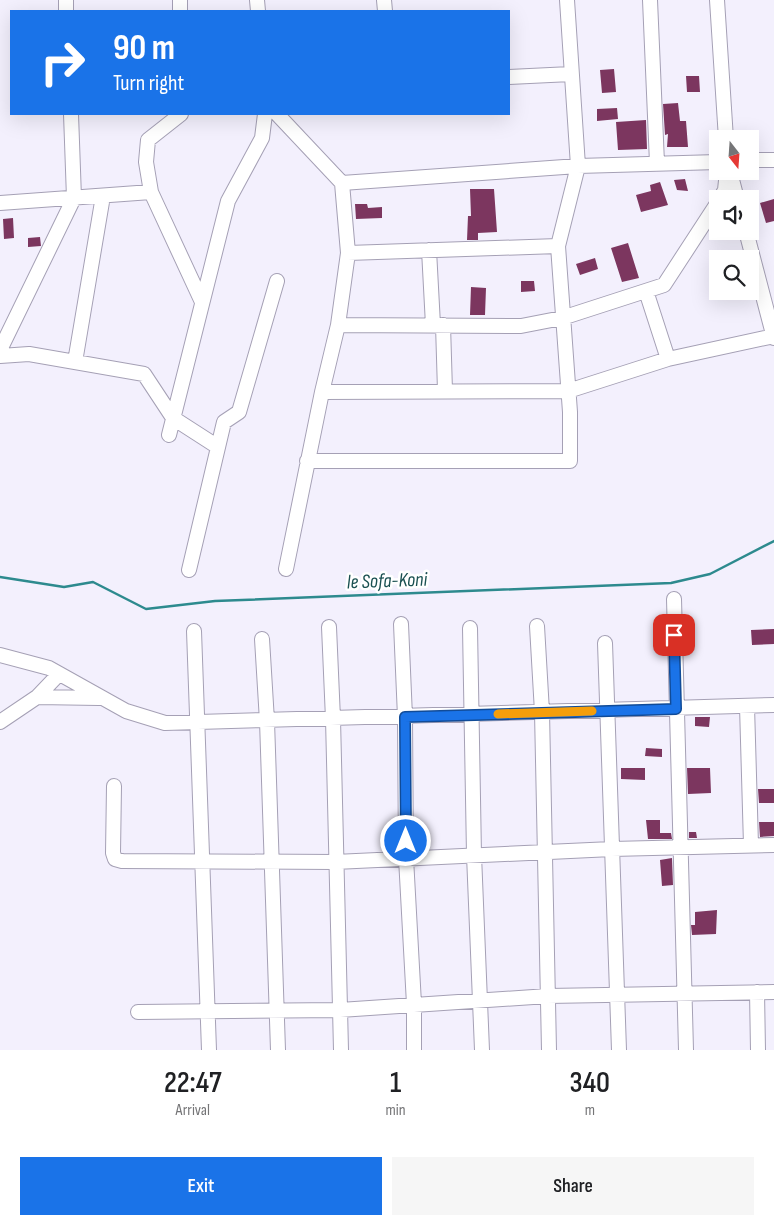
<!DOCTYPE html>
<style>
:root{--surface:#fff;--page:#f6f6f6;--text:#202124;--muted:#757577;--accent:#1a73e8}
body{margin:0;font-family:"Sofia Sans Condensed",sans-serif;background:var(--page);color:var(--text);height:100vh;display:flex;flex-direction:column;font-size:19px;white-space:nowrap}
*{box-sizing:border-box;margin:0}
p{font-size:16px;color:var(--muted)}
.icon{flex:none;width:28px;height:28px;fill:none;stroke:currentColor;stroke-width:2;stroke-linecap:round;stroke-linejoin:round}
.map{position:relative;height:1050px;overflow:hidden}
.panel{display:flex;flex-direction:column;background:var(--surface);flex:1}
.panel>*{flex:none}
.banner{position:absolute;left:10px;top:10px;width:500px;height:105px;border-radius:0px;box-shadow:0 5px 20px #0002;background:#1a73e8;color:#fff;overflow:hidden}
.needle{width:32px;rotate:163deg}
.fabs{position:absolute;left:709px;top:130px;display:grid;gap:10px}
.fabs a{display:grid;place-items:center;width:50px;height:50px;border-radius:0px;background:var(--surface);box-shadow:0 5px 20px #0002;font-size:25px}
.pin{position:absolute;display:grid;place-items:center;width:42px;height:42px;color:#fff;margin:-21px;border-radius:10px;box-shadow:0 2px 8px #0006}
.me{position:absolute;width:55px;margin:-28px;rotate:0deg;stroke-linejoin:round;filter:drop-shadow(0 0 4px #0008)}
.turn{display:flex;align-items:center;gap:18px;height:105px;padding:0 20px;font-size:22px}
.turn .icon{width:65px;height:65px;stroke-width:2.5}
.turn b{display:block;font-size:35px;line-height:42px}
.eta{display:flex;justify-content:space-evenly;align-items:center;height:85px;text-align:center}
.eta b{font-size:30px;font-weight:600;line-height:35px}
.cta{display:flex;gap:10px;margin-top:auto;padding:10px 20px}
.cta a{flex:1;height:58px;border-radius:0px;background:var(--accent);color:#fff;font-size:20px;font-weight:600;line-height:58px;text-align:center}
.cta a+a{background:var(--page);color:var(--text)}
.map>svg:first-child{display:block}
</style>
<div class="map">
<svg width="774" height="1050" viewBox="0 0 774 1050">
<rect width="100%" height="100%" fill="#f3f0fd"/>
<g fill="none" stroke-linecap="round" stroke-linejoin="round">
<!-- stream -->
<path stroke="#2d8a8e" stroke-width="2.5" d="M0 577 64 587 93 582 146 609 215 601 671 583 710 574 774 541"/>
</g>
<!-- building -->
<path fill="#7c365f" d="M614 69 616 92 602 93 600 70Z
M686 76H699L700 92H687Z
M678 103 680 121H686L688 147H667L668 134 665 135 663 104Z
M617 108 618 119 597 121V109Z
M646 120 647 149 618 150 616 122Z
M685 179 688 191 677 190 674 180Z
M660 182 668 205 641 212 636 195 651 191 650 185Z
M470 189H494L497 232 478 233V240H467L468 216H471Z
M774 199V221L766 223 760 203Z
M355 204H367L368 208 382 207V218L356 219Z
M13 218 14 238 4 239 3 219Z
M40 237 41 246 28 247V238Z
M628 243 639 278 622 282 611 248Z
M595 258 598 269 580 275 576 264Z
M521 281H534L535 291 521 292Z
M471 287 486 288 485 315H470Z
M774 629V644L752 645 751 630Z
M695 717H710L709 727 695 726Z
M646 748 662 749V757L645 756Z
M621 768H645V780L621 779Z
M687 768H710L711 793 688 794Z
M758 789H774V803H759Z
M646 820H660V833H671L672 839H648Z
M759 822H774V836L760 837Z
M689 832H696L697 838H689Z
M672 858 673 885 662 886 660 860Z
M717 910 716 934 692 935 691 925H695V912Z"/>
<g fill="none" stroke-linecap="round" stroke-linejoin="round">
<defs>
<path id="minor" d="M66 0V11
M180 0V11
M257 0 258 11
M384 0 385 11
M650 0 657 163
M717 0 726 139
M509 77 571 74
M181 114 148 140 146 162 151 192 202 302
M277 114 342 183 348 253 338 325 322 392 286 569
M750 160H774
M730 172 737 199
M342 183 578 166 718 162
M720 199 725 190 727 171
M0 203 151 192
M746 231 774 338
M558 246 578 166 567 0
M429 250 433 325
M646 291 668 359
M338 325 521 326 562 318 664 285 718 202
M443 325 445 391
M0 350 74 198 71 114
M0 356 29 354 144 374 173 418 218 447
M75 362 103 196
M322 392 568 391 668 359 774 336
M169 435 228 201 262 138 265 114
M307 461H570V412L558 246 348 253
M189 570 224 422 239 412 277 281
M674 599 686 1050
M401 624 405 717 406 858 414 1004V1050
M537 626 542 712 549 1050
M329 627 333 719 341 1050
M470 628 474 855 482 1050
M194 631 209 1050
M262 639 267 721 278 1050
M605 643 619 1050
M0 655 49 668 126 711 165 723 774 705
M37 697 99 698
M747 706 751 845
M0 722 37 697 59 674
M114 786 113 853 115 859 122 861 335 862 612 849 774 845
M757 992 758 1050
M138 1012 340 1010 548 996 774 992"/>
</defs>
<!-- minor casing -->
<use href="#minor" stroke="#a5a0b5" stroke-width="16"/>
<!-- minor -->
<use href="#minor" stroke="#fff" stroke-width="14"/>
</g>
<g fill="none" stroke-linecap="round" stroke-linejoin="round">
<defs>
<path id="route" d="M406 841 405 717 676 709 674 635"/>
</defs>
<!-- route casing -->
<use href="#route" stroke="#114b97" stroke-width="12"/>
<!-- route -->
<use href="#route" stroke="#1a73e8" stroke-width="9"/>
<!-- slow -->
<path stroke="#f59e0b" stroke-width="9" d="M498 714 592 711"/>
</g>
<g text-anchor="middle" stroke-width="5" stroke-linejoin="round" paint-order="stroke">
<!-- water labels -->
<g font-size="20" font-style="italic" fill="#1a5051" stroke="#fff">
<text transform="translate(387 580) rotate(-2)" y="7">le Sofa-Koni</text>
</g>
</g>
</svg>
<div class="fabs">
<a><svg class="needle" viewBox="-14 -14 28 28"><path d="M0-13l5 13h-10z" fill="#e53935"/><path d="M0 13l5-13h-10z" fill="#757577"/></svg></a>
<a><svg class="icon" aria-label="sound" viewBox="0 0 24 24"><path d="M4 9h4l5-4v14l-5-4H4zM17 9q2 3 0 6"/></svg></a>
<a><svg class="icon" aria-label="search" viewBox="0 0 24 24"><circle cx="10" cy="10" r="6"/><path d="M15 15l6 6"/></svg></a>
</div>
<div class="pin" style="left:674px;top:635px;background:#d93025"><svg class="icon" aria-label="arrive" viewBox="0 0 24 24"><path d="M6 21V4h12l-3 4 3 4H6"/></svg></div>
<svg class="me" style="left:406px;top:841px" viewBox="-20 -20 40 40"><circle r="17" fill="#1a73e8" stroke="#fff" stroke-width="3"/><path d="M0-11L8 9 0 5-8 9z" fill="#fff"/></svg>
<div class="banner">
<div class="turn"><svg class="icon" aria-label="right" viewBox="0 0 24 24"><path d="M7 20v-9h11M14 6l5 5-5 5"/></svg><div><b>90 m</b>Turn right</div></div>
</div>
</div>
<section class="panel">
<div class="eta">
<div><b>22:47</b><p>Arrival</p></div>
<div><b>1</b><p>min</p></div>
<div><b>340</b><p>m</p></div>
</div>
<div class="cta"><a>Exit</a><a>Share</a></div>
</section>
